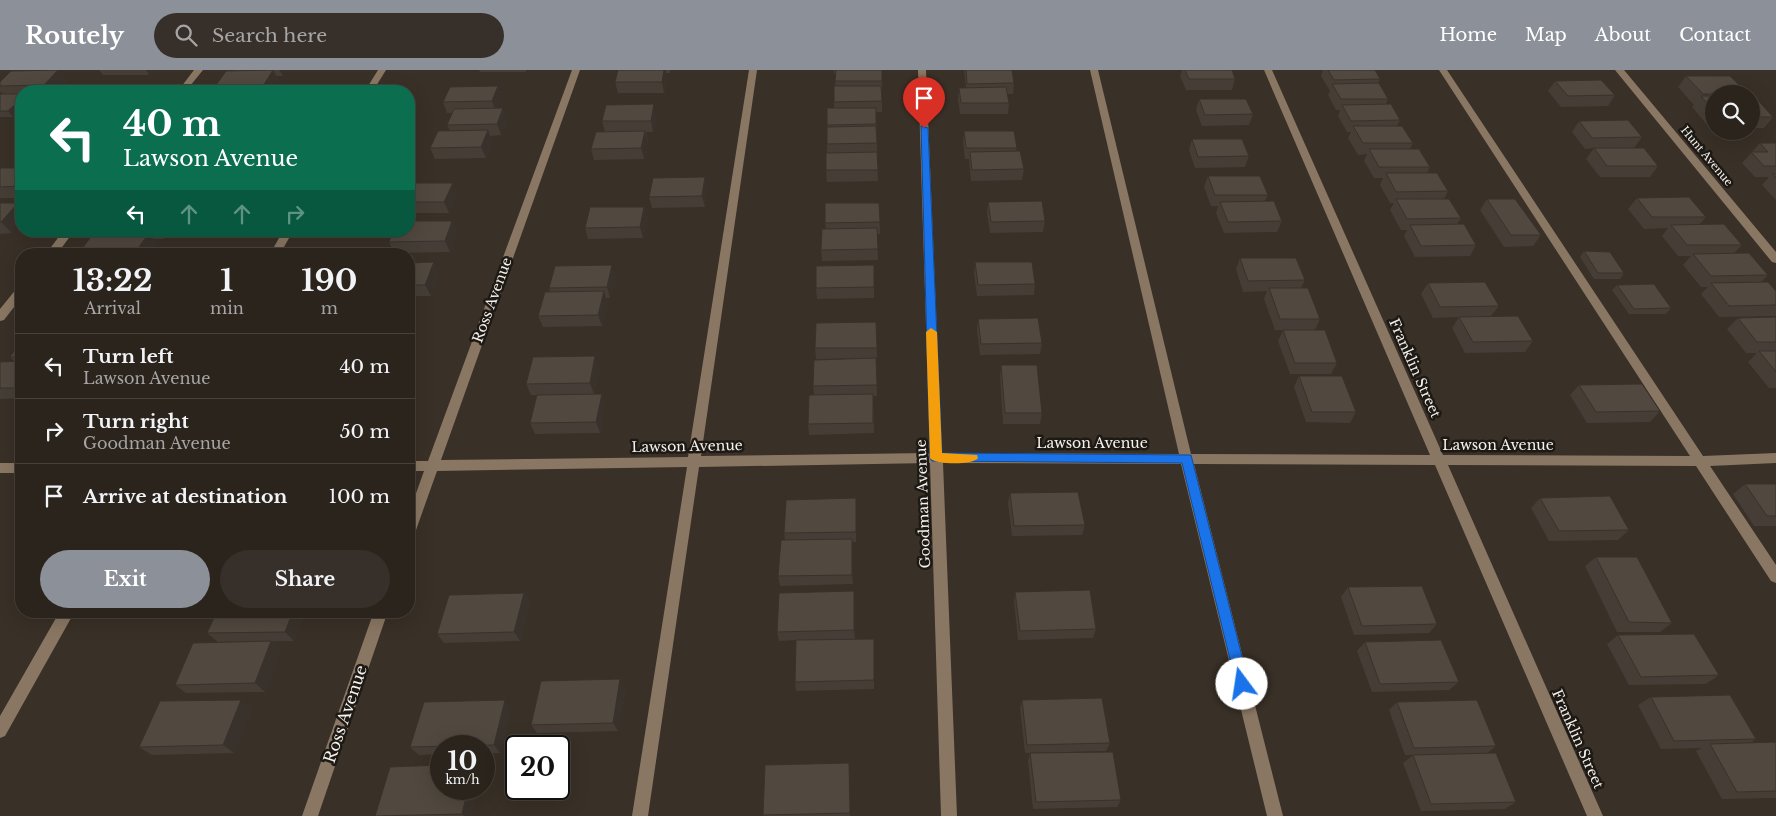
<!DOCTYPE html>
<style>
:root{--surface:#2b241d;--page:#37302a;--text:#f1f3f6;--muted:#a6a4a4;--line:#47413b;--accent:#8c9099}
body{margin:0;font-family:"Libre Baskerville",serif;background:var(--page);color:var(--text);height:100vh;display:flex;flex-direction:column;font-size:19px;white-space:nowrap}
*{box-sizing:border-box;margin:0}
p{font-size:16px;color:var(--muted)}
.icon{flex:none;width:28px;height:28px;fill:none;stroke:currentColor;stroke-width:2;stroke-linecap:round;stroke-linejoin:round}
.map{position:relative;flex:1;overflow:hidden}
.drawer{position:absolute;left:15px;top:178px;width:400px;height:370px;display:flex;flex-direction:column;background:var(--surface);border-radius:20px;box-shadow:0 5px 20px #0002,0 0 0 1px var(--line)}
.drawer>*{flex:none}
.guide{position:absolute;left:15px;top:15px;width:400px;height:152px;border-radius:20px;box-shadow:0 5px 20px #0002,0 0 0 1px var(--line);background:#0b6e4f;color:#fff;overflow:hidden}
.tools{position:absolute;left:1705px;top:15px;display:grid;gap:10px}
.tools a{display:grid;place-items:center;width:55px;height:55px;border-radius:50%;background:var(--surface);box-shadow:0 5px 20px #0002,0 0 0 1px var(--line);font-size:25px}
.speed{position:absolute;left:430px;top:665px;display:flex;gap:10px;font-size:25px;font-weight:700;text-align:center}
.speed>*{display:grid;place-content:center;width:65px;height:65px;border-radius:50%;background:var(--surface);box-shadow:0 5px 20px #0002,0 0 0 1px var(--line);line-height:1}
.speed small{font-size:12px;font-weight:400}
.speed .limit{border:2px solid #111;border-radius:8px;background:#fff;color:#111}
.pin{position:absolute;display:grid;place-items:center;width:42px;height:42px;color:#fff;margin:-51px -21px;border-radius:50% 50% 50% 0;rotate:-45deg;box-shadow:0 0 5px #0007}
.pin .icon{rotate:45deg}
.me{position:absolute;width:55px;margin:-28px;rotate:346deg;stroke-linejoin:round;filter:drop-shadow(0 0 4px #0008)}
.turn{display:flex;align-items:center;gap:18px;height:105px;padding:0 25px;font-size:22px}
.turn .icon{width:65px;height:65px;stroke-width:2.5}
.turn b{display:block;font-size:35px;line-height:42px}
.lanes{display:flex;align-items:center;height:48px;padding:0 25px;background:#0003;justify-content:center;gap:25px;direction:ltr}
.lanes .off{opacity:.35}
.eta{display:flex;justify-content:space-evenly;align-items:center;height:85px;text-align:center}
.eta b{font-size:30px;font-weight:800;line-height:35px}
.cta{display:flex;gap:10px;margin-top:auto;padding:10px 25px}
.cta a{flex:1;height:58px;border-radius:30px;background:var(--accent);color:#fff;font-size:20px;font-weight:800;line-height:58px;text-align:center}
.cta a+a{background:var(--page);color:var(--text)}
ul{padding:0;list-style:none}
li{display:flex;align-items:center;gap:15px;height:65px;padding:0 25px;border-top:1px solid var(--line)}
li div{flex:1}
li b{display:block;font-size:19px}
li em{font-style:normal}
header{display:flex;align-items:center;gap:30px;box-sizing:border-box;height:70px;padding:0 25px;background:var(--accent);color:#fff}
header strong{font-size:24px}
nav{display:flex;gap:28px;margin-inline-start:auto;font-size:18px}
.search{width:350px;height:45px;background:var(--page);display:flex;align-items:center;gap:12px;box-sizing:border-box;padding:0 18px;border-radius:28px;color:var(--muted);font-size:19px}
.map>svg:first-child{display:block}
</style>
<header>
<strong>Routely</strong>
<div class="search"><svg class="icon" aria-label="search" viewBox="0 0 24 24"><circle cx="10" cy="10" r="6"/><path d="M15 15l6 6"/></svg>Search here</div>
<nav><a>Home</a><a>Map</a><a>About</a><a>Contact</a></nav>
</header>
<div class="map">
<svg width="1776" height="746" viewBox="0 0 1776 746">
<rect width="100%" height="100%" fill="#393027"/>
<g fill="none" stroke-linecap="round" stroke-linejoin="round">
<!-- minor -->
<path fill="#8a7763" fill-rule="evenodd" d="M194 0H203L186 21H178Z
M378 0H386L373 21H365Z
M572 0H580L441 390 688 387 749 0H757L701 386 930 383 918 0H926L942 383 1179 384 1090 0H1098L1191 384 1430 385 1264 0H1272L1443 385 1690 386 1439 0H1447L1703 386 1776 383V393L1710 396 1776 495V513L1771 511 1696 396 1448 395 1603 746H1587L1435 395 1194 394 1283 746H1267L1181 394 943 393 957 746H941L930 393 699 397 648 746H632L687 397 437 401 416 460 414 464 409 466V443L424 401H409V391H428Z
M1615 0H1624L1776 182V193L1772 192Z
M63 161H74L57 184H46Z
M283 161H293L280 184H270Z
M21 217V228L4 250 0 251V239L17 218Z
M0 393H21V403H0Z
M60 541H75L5 666 0 668V646Z
M374 541H388L318 746H302Z"/>
</g>
<!-- wall -->
<path fill="#463e36" d="M58 0 66 11 57 21H21V39L13 47H0V24H3L0 21V12Z
M99 0H153L149 5H103Z
M233 0H287L283 6H276L279 11 272 21H212L233 1Z
M479 0H526V2H480Z
M618 0H670V3H666L667 8 664 23H618L615 12Z
M834 0H882V42H876L878 111 827 112 826 100 827 82V55L834 38V32L835 16 836 4H834Z
M964 0H1012L1014 13 1013 24H1007L1009 33 1008 44H960L958 29 959 18H966Z
M1182 0H1232L1235 9 1232 20H1186L1180 6Z
M1323 0H1375L1380 9 1378 13 1388 29 1386 34 1400 50 1397 56 1413 73 1410 79 1430 97 1427 103 1448 121 1444 129 1461 148 1457 154 1476 175 1470 186 1415 187 1404 166 1407 160H1401L1390 140 1394 133H1390L1380 115 1383 108H1374L1364 91 1367 84 1358 85 1348 68 1351 62H1347L1338 46 1340 40H1336L1328 25 1330 21 1321 6Z
M1686 6 1714 24V57H1709L1692 37 1694 35 1678 17Z
M1555 11 1615 25 1608 36 1561 37 1548 21Z
M498 16 501 27 497 38 507 49 501 65 490 66 492 71 486 88 435 89 430 78 450 61 447 55 453 43H447L443 32Z
M1751 27 1773 47 1764 58H1751Z
M1199 29 1253 44 1249 55 1202 56 1196 40Z
M657 45 653 62H646L648 72 644 89 594 90 591 79 605 62 602 51Z
M1579 51 1642 67 1634 78 1658 96 1650 107H1600L1586 89 1594 78 1585 79 1572 62Z
M964 61 1017 78 1016 81 1024 99 1022 110 971 111 969 89H965L963 72Z
M1192 69 1249 86 1245 97 1195 98 1189 80Z
M1760 73H1776V130L1762 115 1769 107H1755L1742 93Z
M21 76V86L17 81Z
M0 98H21V128H0Z
M1208 106 1268 125 1265 131 1282 151 1277 162 1224 163 1216 143 1218 136H1211L1204 117Z
M705 107 707 118 705 137 652 138 649 127Z
M409 113H453L457 124 449 143H409Z
M1637 128 1706 147 1700 154 1742 175 1734 183 1768 205 1761 212 1776 221V246L1719 247 1701 224 1708 217H1701L1683 195 1691 186H1678L1662 166 1668 158 1644 159 1628 139Z
M1487 129 1541 165 1533 176 1504 177 1480 140Z
M988 132 1045 151 1043 162 990 163 987 143Z
M0 133 12 163 0 164Z
M879 133 880 164H877L878 190 822 191 821 180 826 159 825 153Z
M644 137 647 148 643 168 588 169 585 158Z
M452 151 457 162 450 182 394 183 389 172Z
M102 161H169L164 169H153L157 174 151 184H78L104 163Z
M1584 181 1624 203 1620 209H1594L1580 187Z
M1240 188 1305 210 1301 218 1320 249 1315 260H1275L1264 229 1267 221 1243 222 1236 199Z
M975 192 1035 214 1034 225 977 226 974 203Z
M409 193 439 203 431 226H409Z
M874 195V228L817 229 816 218Z
M616 206 610 228H606L607 232 602 256 543 257 538 246 550 222 549 218Z
M1428 213 1499 236 1491 246 1533 271 1525 282 1465 283 1452 258 1459 247 1433 248 1421 224Z
M1617 215 1671 238 1666 244H1629L1612 220Z
M1776 247V318H1769L1748 292 1757 283H1746L1727 259 1738 248Z
M978 249 1042 273 1040 284 980 285 977 260Z
M876 252 877 288 816 289 815 278Z
M1283 260 1337 293 1331 304H1290L1278 271Z
M21 271V328L0 329V292L14 291 10 287Z
M876 288 877 326H873L874 363 809 365 808 354 814 325 813 316Z
M1001 295 1042 343 1040 354H1003L1000 306Z
M599 297 594 324H602L605 334 600 363 535 364 530 353 537 325H531L526 314Z
M1299 306 1356 342 1350 353 1306 352 1294 317Z
M1579 315 1660 341 1650 352 1587 353 1570 325Z
M1745 414H1776V456H1754L1733 424Z
M1010 423 1085 455 1082 465 1012 466 1008 433Z
M856 428V472H852L853 514 780 516 778 506 785 470 784 463Z
M1540 428 1629 460 1618 470 1549 471 1531 438Z
M1596 487 1672 553 1660 562H1617L1585 496Z
M1348 517 1437 554 1429 563 1354 565 1341 527Z
M1015 522 1096 559 1093 568 1018 570 1014 531Z
M524 523 530 533 520 571 444 573 437 564Z
M855 531V569H874V619L796 621 795 612 796 570 779 571 777 562Z
M305 541 294 571 218 572 207 563Z
M1618 565 1719 605 1706 614 1629 615 1607 574Z
M271 571 281 580 265 622 186 623 175 615Z
M1365 572 1459 612 1449 620 1372 622 1357 581Z
M620 609 625 618 618 661 537 663 531 655Z
M1651 627 1756 669 1750 673 1776 672V728L1722 729 1696 681 1702 678 1661 679 1638 635Z
M1022 630 1110 673 1106 681 1025 683 1020 638Z
M1397 632 1496 676 1486 684 1405 685 1389 640Z
M252 638 234 683 152 685 139 677Z
M511 638 500 683H484V676H441V684L419 685 410 677Z
M1030 683 1121 730 1117 737 1033 739 1028 691Z
M1413 685 1516 732 1505 739 1421 741 1403 693Z
M850 701V746H764L763 745Z
M441 719H477L471 746H375Z"/>
<!-- shaded-wall -->
<path fill="#39322c" d="M58 0 66 11 57 21H48L44 15Z
M146 0H153L149 5Z
M273 0 279 11 272 21H260Z
M279 0H287L283 6Z
M664 0H666L667 8 664 23 662 12Z
M498 16 501 27 496 42 492 31Z
M21 29V39L13 47 8 41Z
M654 34 657 45 653 62 651 51Z
M503 38 507 49 501 65 497 54Z
M488 60 492 71 486 88 481 77Z
M645 61 648 72 644 89 641 78Z
M705 107 707 118 705 137 702 126Z
M453 113 457 124 449 143 444 132Z
M18 133 21 137V151L12 163 1 152Z
M644 137 647 148 643 168 640 157Z
M452 151 457 162 450 182 445 171Z
M158 161H169L164 169Z
M149 163 157 174 151 184H134Z
M434 192 439 203 431 226 425 215Z
M612 195 616 206 610 228 607 217Z
M604 221 607 232 602 256 598 245Z
M595 286 599 297 594 324 590 313Z
M602 324 605 334 600 363 596 352Z
M852 469 853 478V514L852 505Z
M854 521 855 531V569L854 560Z
M524 523 530 533 520 571 514 562Z
M293 541H305L294 571 285 562Z
M271 571 281 580 265 622 255 613Z
M620 609 625 618 618 661 613 653Z
M241 630 252 638 234 683 223 675Z
M505 630 511 638 500 683 494 675Z
M849 693 850 701V746V743Z
M468 719H477L471 746H464L462 744Z"/>
<!-- building -->
<path fill="#51483f" stroke="#39322c" d="M58 0 44 15 0 16V12L11 1Z
M273 0 260 21H212L226 1Z
M618 0H664L662 12H615Z
M836 0H882V11H835Z
M966 0H1012L1014 13 967 14Z
M1185 0H1232L1235 9H1189Z
M1328 0H1375L1380 9 1334 10Z
M1686 6H1730L1748 24H1703Z
M1601 10 1615 25 1568 26 1555 11Z
M1379 13 1388 29H1341L1332 14Z
M498 16 492 31 443 32 450 17Z
M834 16H881L882 31 834 32Z
M1006 17 1009 33H961L959 18Z
M124 19 122 21H74L76 20Z
M0 24H21V29L8 41H0Z
M1701 26H1714V42Z
M1751 27H1755L1773 47H1751Z
M1199 29H1246L1253 44 1205 45Z
M654 34 651 51H602L606 35Z
M1391 34 1400 50 1351 51 1342 35Z
M503 38 497 54 447 55 454 39Z
M827 38H876V54L827 55Z
M1628 50 1642 67 1592 68 1579 51Z
M876 56 877 73 827 74V57Z
M1353 56H1402L1413 73H1363Z
M488 60 481 77 430 78 438 61Z
M645 61 641 78 591 79 596 62Z
M964 61H1014L1017 78H966Z
M1192 69H1242L1249 86 1198 87Z
M1760 73H1776V96H1764L1751 82H1768Z
M21 76V81H17Z
M1594 78H1644L1658 96H1607Z
M1369 79H1419L1430 97H1379Z
M1020 81 1024 99 972 100 970 82Z
M877 82 878 100H826V83Z
M0 98H21V116L0 117Z
M1386 103H1437L1448 121 1396 122Z
M1772 104H1776V108Z
M1208 106H1260L1268 125H1215Z
M705 107 702 126 649 127 653 108Z
M409 113H453L444 132H409Z
M1689 127 1706 147H1652L1637 128Z
M1396 129H1449L1461 148 1407 149Z
M1487 129H1515L1541 165H1511Z
M1042 131 1045 151 991 152 988 132Z
M1274 131 1282 151 1228 152 1220 132Z
M0 133H18L1 152H0Z
M825 133H879L880 152 825 153Z
M590 137H644L640 157 585 158Z
M409 151H452L445 171 389 172 393 161H409Z
M1464 154 1476 175 1421 176 1410 155Z
M1724 154 1742 175H1687L1671 155Z
M877 158 878 179 821 180 822 159Z
M149 163 134 184H78L93 164Z
M1584 181 1610 182 1624 203H1598Z
M1749 183 1768 205 1711 206 1693 184Z
M1240 188H1296L1305 210 1248 211Z
M434 192 425 215H409V193Z
M975 192H1032L1035 214 978 215Z
M612 195 607 217 549 218 555 196Z
M874 195V217L816 218V196Z
M1485 212 1499 236 1440 237 1428 213Z
M1768 212 1776 221V235L1729 236 1711 213Z
M1654 214 1671 238 1634 239 1617 215Z
M1269 218H1308L1320 249H1280Z
M604 221 598 245 538 246 545 222Z
M1518 246 1533 271 1473 272 1459 247Z
M1776 247V272H1757L1738 248Z
M1038 248 1042 273 981 274 978 249Z
M876 252 877 278H815L816 253Z
M1283 260H1325L1337 293H1295Z
M21 271V287H10Z
M1759 281H1776V302Z
M595 286 590 313 526 314 533 287Z
M876 288 877 315 813 316 814 290Z
M21 291V318H0V292Z
M1001 295H1037L1042 343H1005Z
M1299 306H1342L1356 342H1312Z
M1642 314 1660 341 1596 342 1579 315Z
M602 324 596 352 530 353 537 325Z
M873 324V353L808 354 809 325Z
M1745 414H1776V446H1767Z
M1078 422 1085 455 1014 456 1010 423Z
M1610 426 1629 460 1559 461 1540 428Z
M856 428V462L784 463 786 430Z
M852 469V505L778 506 781 470Z
M1596 487H1637L1672 553 1629 552Z
M1422 516 1437 554 1362 556 1348 517Z
M1090 520 1096 559 1020 561 1015 522Z
M854 521V560L777 562 779 523Z
M524 523 514 562 437 564 449 525Z
M217 541H293L285 562 207 563Z
M1694 564 1719 605 1641 607 1618 565Z
M874 569V610L795 612 796 570Z
M1441 570 1459 612 1380 614 1365 572Z
M271 571 255 613 175 615 193 573Z
M620 609 613 653 531 655 541 611Z
M1730 625 1756 669 1674 671 1651 627Z
M1102 628 1110 673 1027 675 1022 630Z
M241 630 223 675 139 677 160 631Z
M505 630 494 675 410 677 424 632Z
M1477 630 1496 676 1414 678 1397 632Z
M1776 672V721L1737 722 1710 674Z
M1113 682 1121 730 1036 732 1030 683Z
M1496 683 1516 732 1431 734 1413 685Z
M849 693 850 743 763 745 765 695Z
M441 695V719H468L462 744 375 746 390 697Z"/>
<!-- route -->
<path fill="#1a73e8" stroke="#114b97" d="M921 56 928 58 942 383 1191 385 1249 614 1247 619 1242 621 1238 619 1236 614 1182 393 932 391 930 388Z"/>
<!-- slow -->
<path fill="#f59e0b" d="M931 258 937 262 942 383 977 385 978 388C974 395 935 395 930 388L926 262Z"/>
<g text-anchor="middle" stroke-width="5" stroke-linejoin="round" paint-order="stroke">
<!-- far-street labels -->
<g font-size="11" fill="#f7f1eb" stroke="#1d1915">
<text transform="translate(1707 86) rotate(50)" y="4">Hunt Avenue</text>
</g>
<!-- street labels -->
<g font-size="14" fill="#f7f1eb" stroke="#1d1915">
<text transform="translate(492 230) rotate(-70)" y="5">Ross Avenue</text>
<text transform="translate(1415 298) rotate(66)" y="5">Franklin Street</text>
<text x="1092" y="378">Lawson Avenue</text>
<text x="1498" y="380">Lawson Avenue</text>
<text transform="translate(687 376) rotate(-1)" y="5">Lawson Avenue</text>
<text transform="translate(923 434) rotate(-92)" y="5">Goodman Avenue</text>
<text transform="translate(1578 669) rotate(66)" y="5">Franklin Street</text>
</g>
<!-- near-street labels -->
<g font-size="16" fill="#f7f1eb" stroke="#1d1915">
<text transform="translate(345 644) rotate(-71)" y="6">Ross Avenue</text>
</g>
</g>
</svg>
<div class="tools">
<a><svg class="icon" aria-label="search" viewBox="0 0 24 24"><circle cx="10" cy="10" r="6"/><path d="M15 15l6 6"/></svg></a>
</div>
<div class="speed"><div>10<small>km/h</small></div><div class="limit">20</div></div>
<div class="pin" style="left:924px;top:58px;background:#d93025"><svg class="icon" aria-label="arrive" viewBox="0 0 24 24"><path d="M6 21V4h12l-3 4 3 4H6"/></svg></div>
<svg class="me" style="left:1242px;top:614px" viewBox="-20 -20 40 40"><circle r="19" fill="#fff"/><path d="M0-13L10 11 0 6-10 11z" fill="#1a73e8"/></svg>
<div class="guide">
<div class="turn"><svg class="icon" aria-label="left" viewBox="0 0 24 24"><path d="M17 20v-9H6M10 6l-5 5 5 5"/></svg><div><b>40 m</b>Lawson Avenue</div></div>
<div class="lanes"><svg class="icon" aria-label="left" viewBox="0 0 24 24"><path d="M17 20v-9H6M10 6l-5 5 5 5"/></svg><svg class="icon off" aria-label="ahead" viewBox="0 0 24 24"><path d="M12 20V5M6 11l6-6 6 6"/></svg><svg class="icon off" aria-label="ahead" viewBox="0 0 24 24"><path d="M12 20V5M6 11l6-6 6 6"/></svg><svg class="icon off" aria-label="right" viewBox="0 0 24 24"><path d="M7 20v-9h11M14 6l5 5-5 5"/></svg></div>
</div>
<section class="drawer">
<div class="eta">
<div><b>13:22</b><p>Arrival</p></div>
<div><b>1</b><p>min</p></div>
<div><b>190</b><p>m</p></div>
</div>
<ul>
<li><svg class="icon" aria-label="left" viewBox="0 0 24 24"><path d="M17 20v-9H6M10 6l-5 5 5 5"/></svg><div><b>Turn left</b><p>Lawson Avenue</p></div><em>40 m</em></li>
<li><svg class="icon" aria-label="right" viewBox="0 0 24 24"><path d="M7 20v-9h11M14 6l5 5-5 5"/></svg><div><b>Turn right</b><p>Goodman Avenue</p></div><em>50 m</em></li>
<li><svg class="icon" aria-label="arrive" viewBox="0 0 24 24"><path d="M6 21V4h12l-3 4 3 4H6"/></svg><div><b>Arrive at destination</b></div><em>100 m</em></li>
</ul>
<div class="cta"><a>Exit</a><a>Share</a></div>
</section>
</div>
